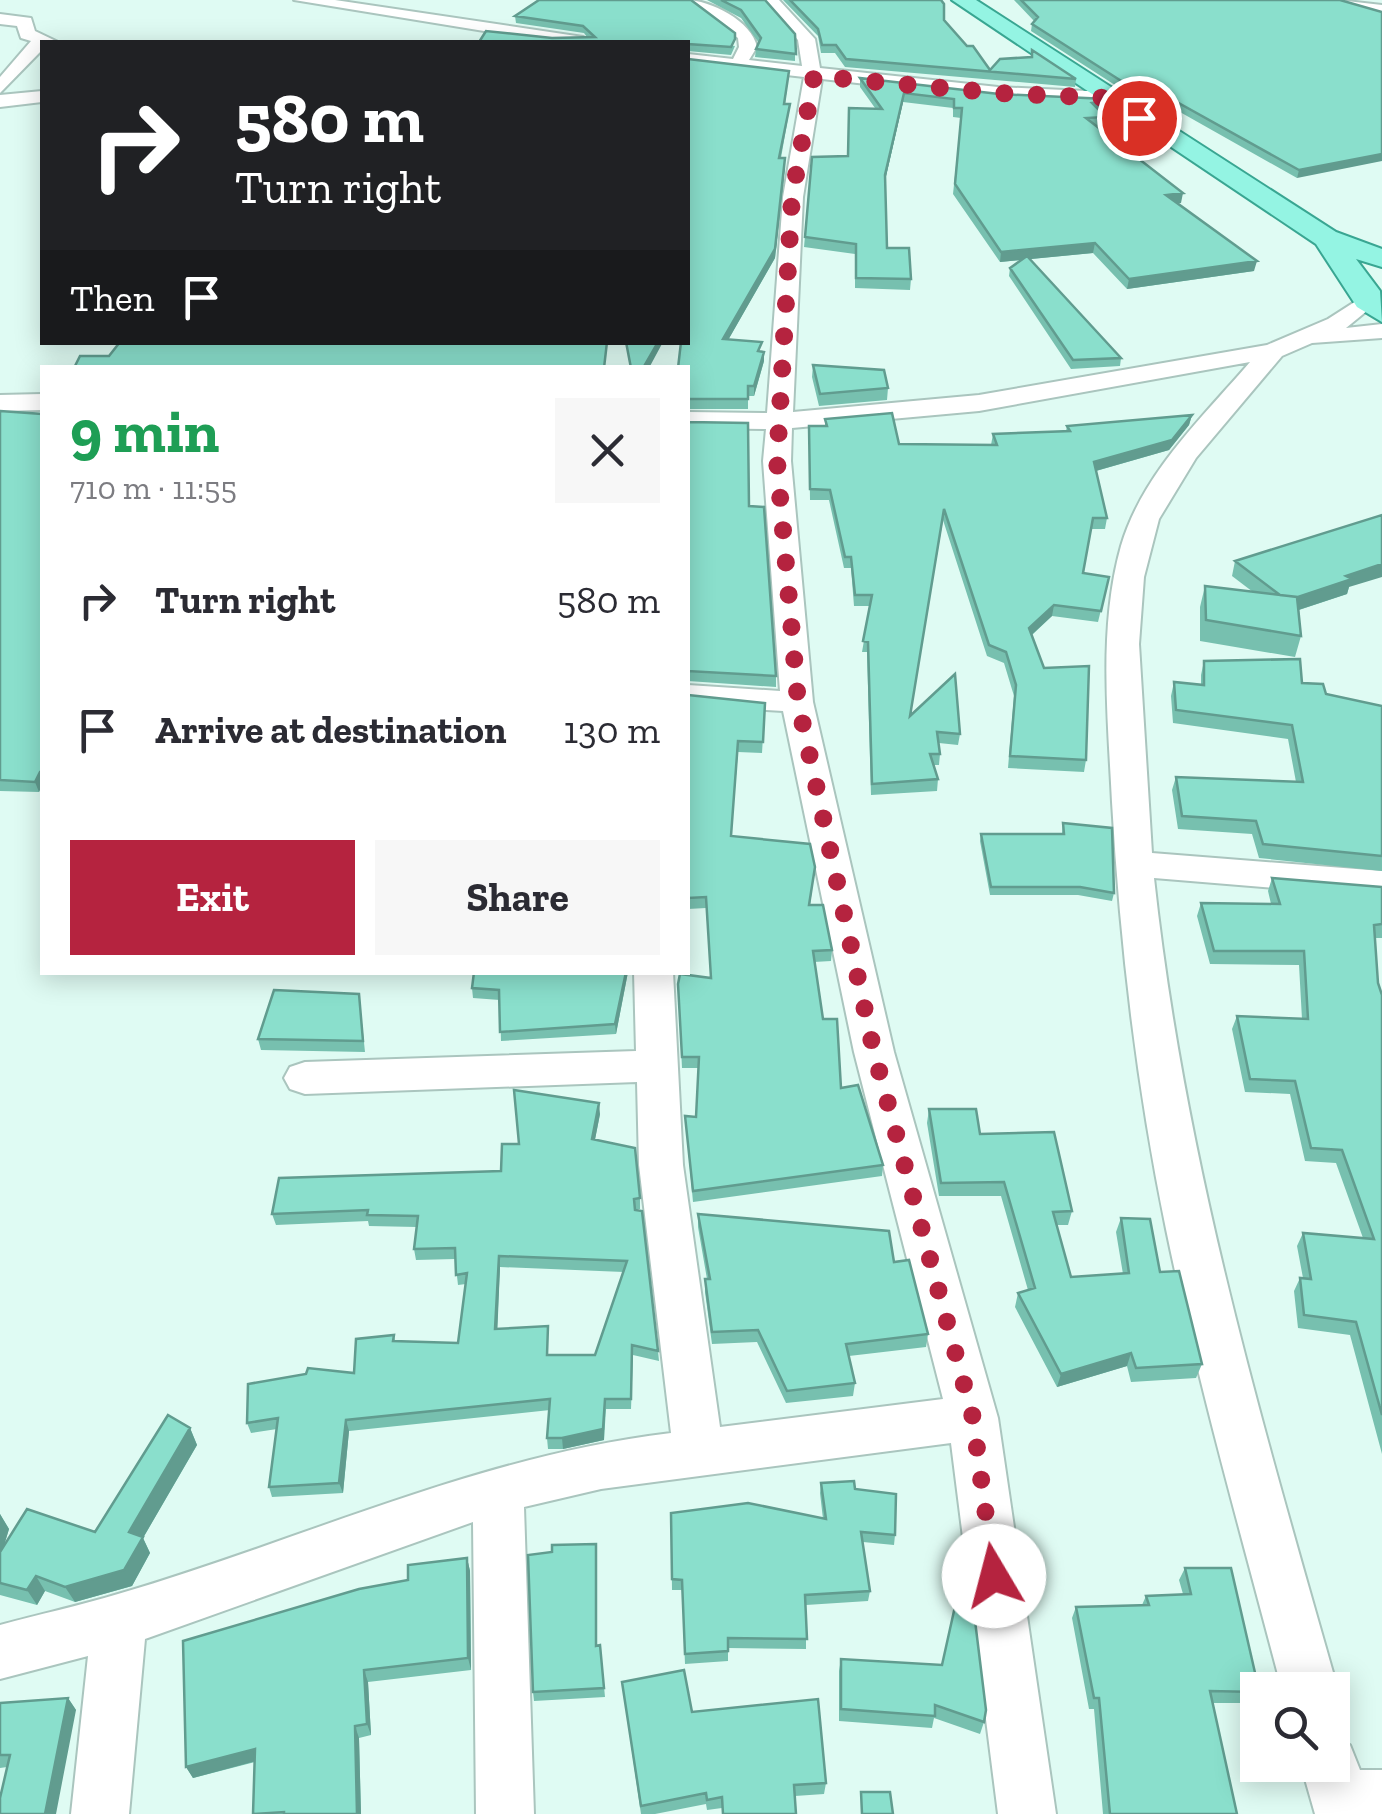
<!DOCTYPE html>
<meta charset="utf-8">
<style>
:root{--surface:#fff;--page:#f7f7f7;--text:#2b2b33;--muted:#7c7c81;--accent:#b5233f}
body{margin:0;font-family:"Zilla Slab",serif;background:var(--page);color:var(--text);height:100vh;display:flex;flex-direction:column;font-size:38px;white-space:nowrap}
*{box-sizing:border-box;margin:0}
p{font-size:32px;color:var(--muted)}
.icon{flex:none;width:55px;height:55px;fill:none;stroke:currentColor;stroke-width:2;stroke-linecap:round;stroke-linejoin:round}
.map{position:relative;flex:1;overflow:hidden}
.drawer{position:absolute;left:40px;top:365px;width:650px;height:610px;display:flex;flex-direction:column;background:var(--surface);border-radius:0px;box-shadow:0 5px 25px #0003}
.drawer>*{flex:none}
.hud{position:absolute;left:40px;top:40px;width:650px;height:305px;border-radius:0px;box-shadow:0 5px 25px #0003;background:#202124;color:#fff;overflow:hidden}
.fabs{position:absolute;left:1240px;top:1672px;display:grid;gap:20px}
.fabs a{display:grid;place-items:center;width:110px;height:110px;border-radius:0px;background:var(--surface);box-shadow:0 5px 25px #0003;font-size:50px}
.pin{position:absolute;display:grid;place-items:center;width:85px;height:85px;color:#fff;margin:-42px;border:5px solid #fff;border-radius:50%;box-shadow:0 2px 10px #0007}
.me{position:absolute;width:110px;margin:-55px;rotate:352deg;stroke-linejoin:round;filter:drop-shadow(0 0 8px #0008)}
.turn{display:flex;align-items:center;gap:35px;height:210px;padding:0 30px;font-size:45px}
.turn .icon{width:130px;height:130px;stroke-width:2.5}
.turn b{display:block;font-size:70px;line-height:85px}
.then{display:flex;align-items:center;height:95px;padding:0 30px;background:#0003;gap:20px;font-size:38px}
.round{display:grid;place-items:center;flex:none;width:105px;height:105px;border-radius:0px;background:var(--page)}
.summary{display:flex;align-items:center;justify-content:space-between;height:170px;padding:0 30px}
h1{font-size:60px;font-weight:700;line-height:75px;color:#1e9e55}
.cta{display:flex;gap:20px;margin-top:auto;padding:20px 30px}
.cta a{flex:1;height:115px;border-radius:0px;background:var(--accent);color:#fff;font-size:40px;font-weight:700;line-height:115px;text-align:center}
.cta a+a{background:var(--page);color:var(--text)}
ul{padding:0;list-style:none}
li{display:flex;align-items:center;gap:30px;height:130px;padding:0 30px}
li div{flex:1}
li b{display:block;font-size:38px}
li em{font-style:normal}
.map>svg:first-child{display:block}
</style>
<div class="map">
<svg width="1382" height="1814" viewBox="0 0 1382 1814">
<rect width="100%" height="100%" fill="#dffbf3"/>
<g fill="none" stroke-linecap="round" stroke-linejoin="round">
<defs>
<path id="minor" d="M294 0H335L583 37 592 42H552Z
M686 0C710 0 752 21 757 47L749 60 802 66 798 40 762 0H779L815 39 820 68 998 87 1108 92 1117 98 1108 104 998 99 822 79 803 197 793 412 979 395 1267 345 1328 319 1367 294 1379 301 1346 328 1382 324V338L1312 343 1282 356 1196 458 1159 519 1144 577 1139 644 1152 853 1382 871V897L1154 878C1185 1163 1260 1416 1338 1690L1332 1703V1690H1282C1242 1537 1198 1384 1166 1229 1137 1088 1120 945 1112 802 1108 719 1098 627 1121 546 1142 474 1202 418 1250 362L979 411 792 428 791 461 813 702 894 1052 998 1418 1056 1814H998L951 1443 601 1489 524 1507 534 1814H476L473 1522 145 1639 129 1814H71L88 1656 0 1679V1625C39 1614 79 1606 118 1594 306 1539 473 1457 671 1433L639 1165 637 1082 305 1094 290 1089 284 1078 290 1067 305 1062 636 1051 634 972H673L683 1165 720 1427 943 1399 854 1052 783 711 688 705V685L780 691 763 461 766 429 688 428V412L767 413 783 197 804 77 688 64V54L733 59 739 47 738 38Z
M1338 0 1382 5V15L1340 3Z
M0 14 31 18 35 31 58 42H42V50L0 93V77L31 41 21 38 17 26 0 24Z
M42 91V102L0 107V95Z
M42 394V410L0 411V395Z
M1332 1737 1350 1745 1360 1770H1382V1814H1315L1301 1765H1332Z"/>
<path id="major" d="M952 0H976L1336 232 1382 249V267L1356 259 1380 291 1382 322 1357 307 1316 244Z"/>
</defs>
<!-- minor casing -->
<use href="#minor" stroke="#aac5be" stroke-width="4"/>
<!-- major casing -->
<use href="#major" stroke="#39a692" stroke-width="4"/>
<!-- minor -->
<use href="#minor" fill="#fff" fill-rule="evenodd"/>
<!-- major -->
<use href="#major" fill="#94f4e3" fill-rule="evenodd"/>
</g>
<!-- wall -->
<path fill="#77c0af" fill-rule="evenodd" d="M707 0H765L795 34V61L755 57 756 49 759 43 741 18Z
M783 0H941L944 20 990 70 1031 57 1032 50 1076 79 1075 87 845 67 835 53H821L818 36Z
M1014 0H1340L1382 12 1297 178 1164 103 1146 105 1031 31 1032 24 1034 21Z
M515 16 735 46 731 55 688 51V42L552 38 587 37 584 33 516 23Z
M789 71 785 104H790L789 112 781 158 785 166 775 258 728 340 762 352 764 361 754 396H748V409H688V368Z
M860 78 1109 110 1100 111 1106 117 1105 126 1097 127 1181 203H1177L1254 271 1127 289 1093 253 1030 259 1121 358 1120 366 1071 369 1009 276 1010 268 1021 260 1000 262 953 194 961 118 953 117V108L903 102 885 181 887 248 911 279 910 290 855 288V254L804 247 812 157 848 156 875 108 860 87Z
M813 365 888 388 887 400 819 406 812 377Z
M0 411 42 414V785L39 792 0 791Z
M1192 415 1189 425 1169 450 1096 471 1107 518 1105 529H1091L1083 573 1109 577 1098 622 1052 616 1032 635 1044 668 1086 760 1084 772 1008 768 1014 696 1004 663 987 656 943 520 910 715 960 734 958 745 939 743 940 754 939 765H934L938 779 937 791 871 795 867 652H862L870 606H854L851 568H844L829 500H810L809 426H825V419L899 444 991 445 993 434 1066 431 1067 426Z
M688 420 749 506 776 676V687L688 681V686Z
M1235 561 1349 587 1347 594 1299 610 1301 636 1295 657 1200 641V607L1205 586 1253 592 1232 576Z
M1204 661 1302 683 1326 694 1382 706V871L1259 858 1252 834 1178 829 1172 790 1176 777 1296 782 1288 739 1173 723 1171 696 1174 682 1201 685V675Z
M688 695 765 703 762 753 738 752 731 836 815 867 810 905 832 950 831 961 814 962 823 1019 841 1088 883 1165 882 1176 693 1202 685 1116 696 1117 699 1068H682L678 984 711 978 706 908 688 909Z
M1063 823 1114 893 1112 901 1078 895H990L980 841 981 834H1062Z
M1272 878 1382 887V938H1375L1378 983 1382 995V1454L1350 1335 1298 1328 1294 1291 1300 1278H1303L1297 1246 1303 1233 1363 1238 1336 1163 1305 1161 1290 1094 1245 1092 1232 1029 1237 1016 1302 1019 1299 965 1210 964 1197 916 1201 903 1271 904 1268 891Z
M628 972 616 1034 501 1041 500 1000 473 998 472 988Z
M359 994 365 1052 261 1050 258 1039Z
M929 1109 980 1134 1072 1211 1068 1225H1057L1071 1277 1123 1274 1116 1232 1121 1218 1160 1272 1202 1364 1196 1378 1131 1382 1127 1366 1057 1387 1015 1307 1018 1293 1028 1290 1001 1196H939L927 1123Z
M600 1114 595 1139 640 1198V1209L635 1210 658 1351 659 1361 633 1355 631 1409H606L604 1440 563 1449H548L547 1438 550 1410 349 1431 343 1493 272 1497 269 1487 277 1429 251 1433 247 1423 354 1373 394 1335 395 1341 458 1343 466 1284 458 1285 455 1259 416 1260 414 1249 417 1227 369 1226 368 1221 276 1225 272 1214 501 1171 519 1144ZM500 1267 624 1272 595 1355H548V1326L497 1329Z
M698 1214 894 1262 928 1334 926 1347 849 1356 855 1383 853 1396 786 1403 757 1342 712 1344 705 1292V1279H707L698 1227Z
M190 1428 197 1445 143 1538 150 1553 132 1586 75 1602 45 1591 37 1605 0 1595V1514L9 1529 4 1545 95 1532Z
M821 1483 855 1489 895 1535 894 1545 863 1542 870 1591 868 1601 806 1605V1649L728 1648V1661L685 1664 682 1590H672L671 1513 823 1519 820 1493Z
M596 1544 597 1645H600L605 1697 534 1701 533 1692 552 1552Z
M467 1558 470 1571 471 1670 368 1682 371 1735 359 1738 361 1814H253L255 1762 193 1778 186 1767 408 1580Z
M1185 1568 1258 1690V1695L1253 1703H1212L1237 1814H1103L1094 1709H1089L1072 1618 1076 1607 1142 1605 1146 1596 1183 1594 1179 1580Z
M841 1659 984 1722 980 1734 934 1718 932 1728 839 1721V1671Z
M622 1682 692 1712 826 1783 824 1794 795 1796 796 1814H722V1808L707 1810 706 1804 655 1814H641Z
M68 1698 76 1710 7 1767 0 1768V1703Z"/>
<!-- shaded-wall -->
<path fill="#619c8f" d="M904 93 903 102 884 185 885 175Z
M1166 96 1164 103 1146 105 1148 98Z
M1111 101 1109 110 1090 112 1092 103Z
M1382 154V161L1297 178 1299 170Z
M785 166 775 258 723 349V339Z
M1183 193 1181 203 1164 205 1166 195Z
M1095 243 1093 253 1000 262 1001 252Z
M1257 261 1254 271 1127 289 1129 279Z
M658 342H663L649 368H643Z
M764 352V361L754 396V386Z
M1192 415 1189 425 1169 450 1092 472 1094 462Z
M1382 564V577L1349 587 1347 594 1283 615 1288 600 1346 576Z
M1054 605 1052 616 1027 639 1029 628Z
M40 772 42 785 39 792 35 782Z
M626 972H628L616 1034 615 1024Z
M599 1103 600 1114 593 1150 592 1139Z
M499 1256 500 1267 497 1339 495 1329Z
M1131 1353 1127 1366 1057 1387 1061 1374Z
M605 1399 604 1440 563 1449 562 1438Z
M346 1420 349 1431 343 1493 339 1483Z
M190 1428 197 1445 143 1538 150 1553 132 1586 75 1602 65 1587 129 1532Z
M0 1514 9 1529 0 1559Z
M467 1558 470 1571 471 1670 468 1658Z
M36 1576 45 1591 37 1605 27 1590Z
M364 1670 368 1682 371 1735 367 1724Z
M68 1698 76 1710 56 1814H45Z
M355 1726 359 1738 361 1814H357Z
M255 1749 260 1760 193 1778 186 1767Z"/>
<!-- building -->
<path fill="#8adfcc" stroke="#619c8f" stroke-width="2.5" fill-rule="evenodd" d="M539 0H691L735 33V39L731 47 688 44V42H479L486 31 552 38 595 37 583 26 515 16Z
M721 0H765L795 34 796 54 756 49 761 38 741 10Z
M790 0H941L944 4V20L967 46H973L990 70 1000 59 1032 57V50L1076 79 846 59 836 45H822L818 29Z
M1021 0H1340L1382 12V154L1299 170 1166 96 1148 98 1032 24 1038 17Z
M688 59 789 71 784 104H790L779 158H785L775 249 723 339 762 342 758 351 764 352 754 386H748V399H688V368H678L681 342H688Z
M860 78 999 94 1107 99 1111 101 1092 103 1106 117 1086 118 1183 193 1166 195 1257 261 1129 279 1095 243 1001 252 955 184 962 108H954V99L904 93 885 175 887 248H909L911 279 856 278V244L805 237 812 157 848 156 849 108 882 109Z
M1027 256 1121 358 1073 360 1010 268Z
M120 342H607L604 368H74L80 356H109Z
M626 342H658L643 368H631Z
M813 365 884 370 888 388 820 394Z
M0 411 42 414V772H40L35 782 0 780Z
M892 413 899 444 997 445 993 434 1070 431 1067 426 1192 415 1172 440 1094 462 1107 518H1093L1083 573 1109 577 1101 611 1054 605 1029 628 1044 668 1089 666 1086 760 1010 756 1016 685 1006 652 989 645 944 509 910 716 955 674 960 734 937 732 940 754H930L938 779 872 784 868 642 863 641 872 595H855L851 557H845L830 490 810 489 809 426H827L825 419Z
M688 420V422L748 423 749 506 764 507 776 676 688 671V675Z
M1382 515V564L1346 576 1352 579 1298 597 1280 595 1235 561Z
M1205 586 1297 597 1301 636 1206 620Z
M1300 659 1302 683 1323 684 1326 694 1382 706V856L1263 844 1256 821 1182 816 1176 777 1303 782 1292 725 1176 710 1174 682 1204 685V661Z
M688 695 765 703 763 742 738 741 731 836 810 844 815 867 809 905H823L832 950 813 951 823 1019H837L841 1088 858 1085 883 1165 693 1191 685 1116 696 1117 699 1057H682L678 984 680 974 711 978 706 897 688 898Z
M1063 823 1112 828 1114 893 1080 887H991L981 834H1064Z
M1272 878 1382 887V924L1374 925 1378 983 1382 995V1415L1356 1322 1304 1315 1300 1278 1311 1279 1303 1233 1374 1239 1342 1150 1311 1148 1295 1081 1250 1079 1237 1016 1308 1019 1304 951H1214L1201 903 1280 904Z
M474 972H626L615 1024 500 1032 499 990 472 988Z
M274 990 359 994 363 1041 258 1039Z
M514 1090 599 1103 592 1139 635 1148 640 1198 634 1199 635 1210 642 1211 658 1351 632 1345 631 1399H605L603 1429 562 1438H547L550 1399 346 1420 339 1483 269 1487 278 1418 247 1423 248 1384 306 1374 308 1368 354 1373 356 1339 394 1335 393 1341 458 1343 467 1273 456 1275 455 1248 414 1249 418 1216 367 1215 368 1210 272 1214 279 1178 501 1171 502 1144H519ZM499 1256 627 1261 595 1355H547L548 1326 495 1329Z
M929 1109H976L980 1134 1054 1132 1072 1211 1053 1212 1071 1277 1129 1273 1121 1218 1150 1219 1160 1272 1179 1271 1202 1364 1136 1368 1131 1353 1061 1374 1018 1293 1035 1288 1004 1182 941 1183Z
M698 1214 889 1231 894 1262 909 1260 928 1334 846 1344 855 1383 787 1391 758 1330 712 1332 705 1279H710Z
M168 1415 190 1428 129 1532 143 1537 124 1570 65 1587 36 1576 27 1590 0 1583V1552L27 1509 95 1532Z
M854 1481 855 1489 896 1494 895 1535 861 1532 870 1591 805 1595 807 1639 728 1638V1651L685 1654 682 1580 672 1579 671 1513 748 1503 826 1519 821 1483Z
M596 1544V1646L600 1645 604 1688 533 1692 528 1555 552 1552V1545Z
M467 1558 468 1658 364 1670 367 1724 355 1726 357 1814H284V1812L253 1814 255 1749 186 1767 183 1641 359 1589 408 1580V1565Z
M1185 1568H1231L1259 1690 1258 1692 1210 1691 1237 1814H1110L1099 1698H1094L1076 1607 1149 1605 1146 1596 1191 1594Z
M960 1584 971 1588 986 1710 984 1722 935 1705V1716L841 1709V1659L942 1665Z
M684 1670 692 1712 818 1699 826 1783 794 1785 796 1814H723L722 1797 707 1800 706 1793 641 1806 622 1682Z
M68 1698 45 1814H0V1798L10 1755H0V1703Z
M861 1792H890L893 1814H862Z"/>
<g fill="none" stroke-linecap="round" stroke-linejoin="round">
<!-- route -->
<path stroke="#b5233f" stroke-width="18" stroke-dasharray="0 32.4" d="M994 1576 973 1418 874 1052 798 702 777 461 792 197 814 76 998 93 1108 98 1139 118"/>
</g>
</svg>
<div class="fabs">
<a><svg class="icon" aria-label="search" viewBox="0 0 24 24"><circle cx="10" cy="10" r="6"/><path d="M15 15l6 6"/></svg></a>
</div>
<div class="pin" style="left:1139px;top:118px;background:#d93025"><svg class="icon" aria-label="arrive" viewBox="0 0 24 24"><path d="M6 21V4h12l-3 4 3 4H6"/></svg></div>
<svg class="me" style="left:994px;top:1576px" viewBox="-20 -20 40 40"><circle r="19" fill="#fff"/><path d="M0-13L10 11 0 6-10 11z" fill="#b5233f"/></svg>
<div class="hud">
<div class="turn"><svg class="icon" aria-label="right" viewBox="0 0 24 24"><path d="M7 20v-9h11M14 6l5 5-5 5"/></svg><div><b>580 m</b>Turn right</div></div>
<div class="then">Then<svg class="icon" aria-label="arrive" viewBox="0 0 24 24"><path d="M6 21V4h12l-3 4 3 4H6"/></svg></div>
</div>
<section class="drawer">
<div class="summary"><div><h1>9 min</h1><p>710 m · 11:55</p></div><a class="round"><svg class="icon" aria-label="close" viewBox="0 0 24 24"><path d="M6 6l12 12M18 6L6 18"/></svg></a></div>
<ul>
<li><svg class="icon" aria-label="right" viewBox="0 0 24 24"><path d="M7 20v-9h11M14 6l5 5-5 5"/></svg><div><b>Turn right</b></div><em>580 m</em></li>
<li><svg class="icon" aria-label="arrive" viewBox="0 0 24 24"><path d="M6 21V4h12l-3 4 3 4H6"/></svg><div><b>Arrive at destination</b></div><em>130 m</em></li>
</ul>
<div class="cta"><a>Exit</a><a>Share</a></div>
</section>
</div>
